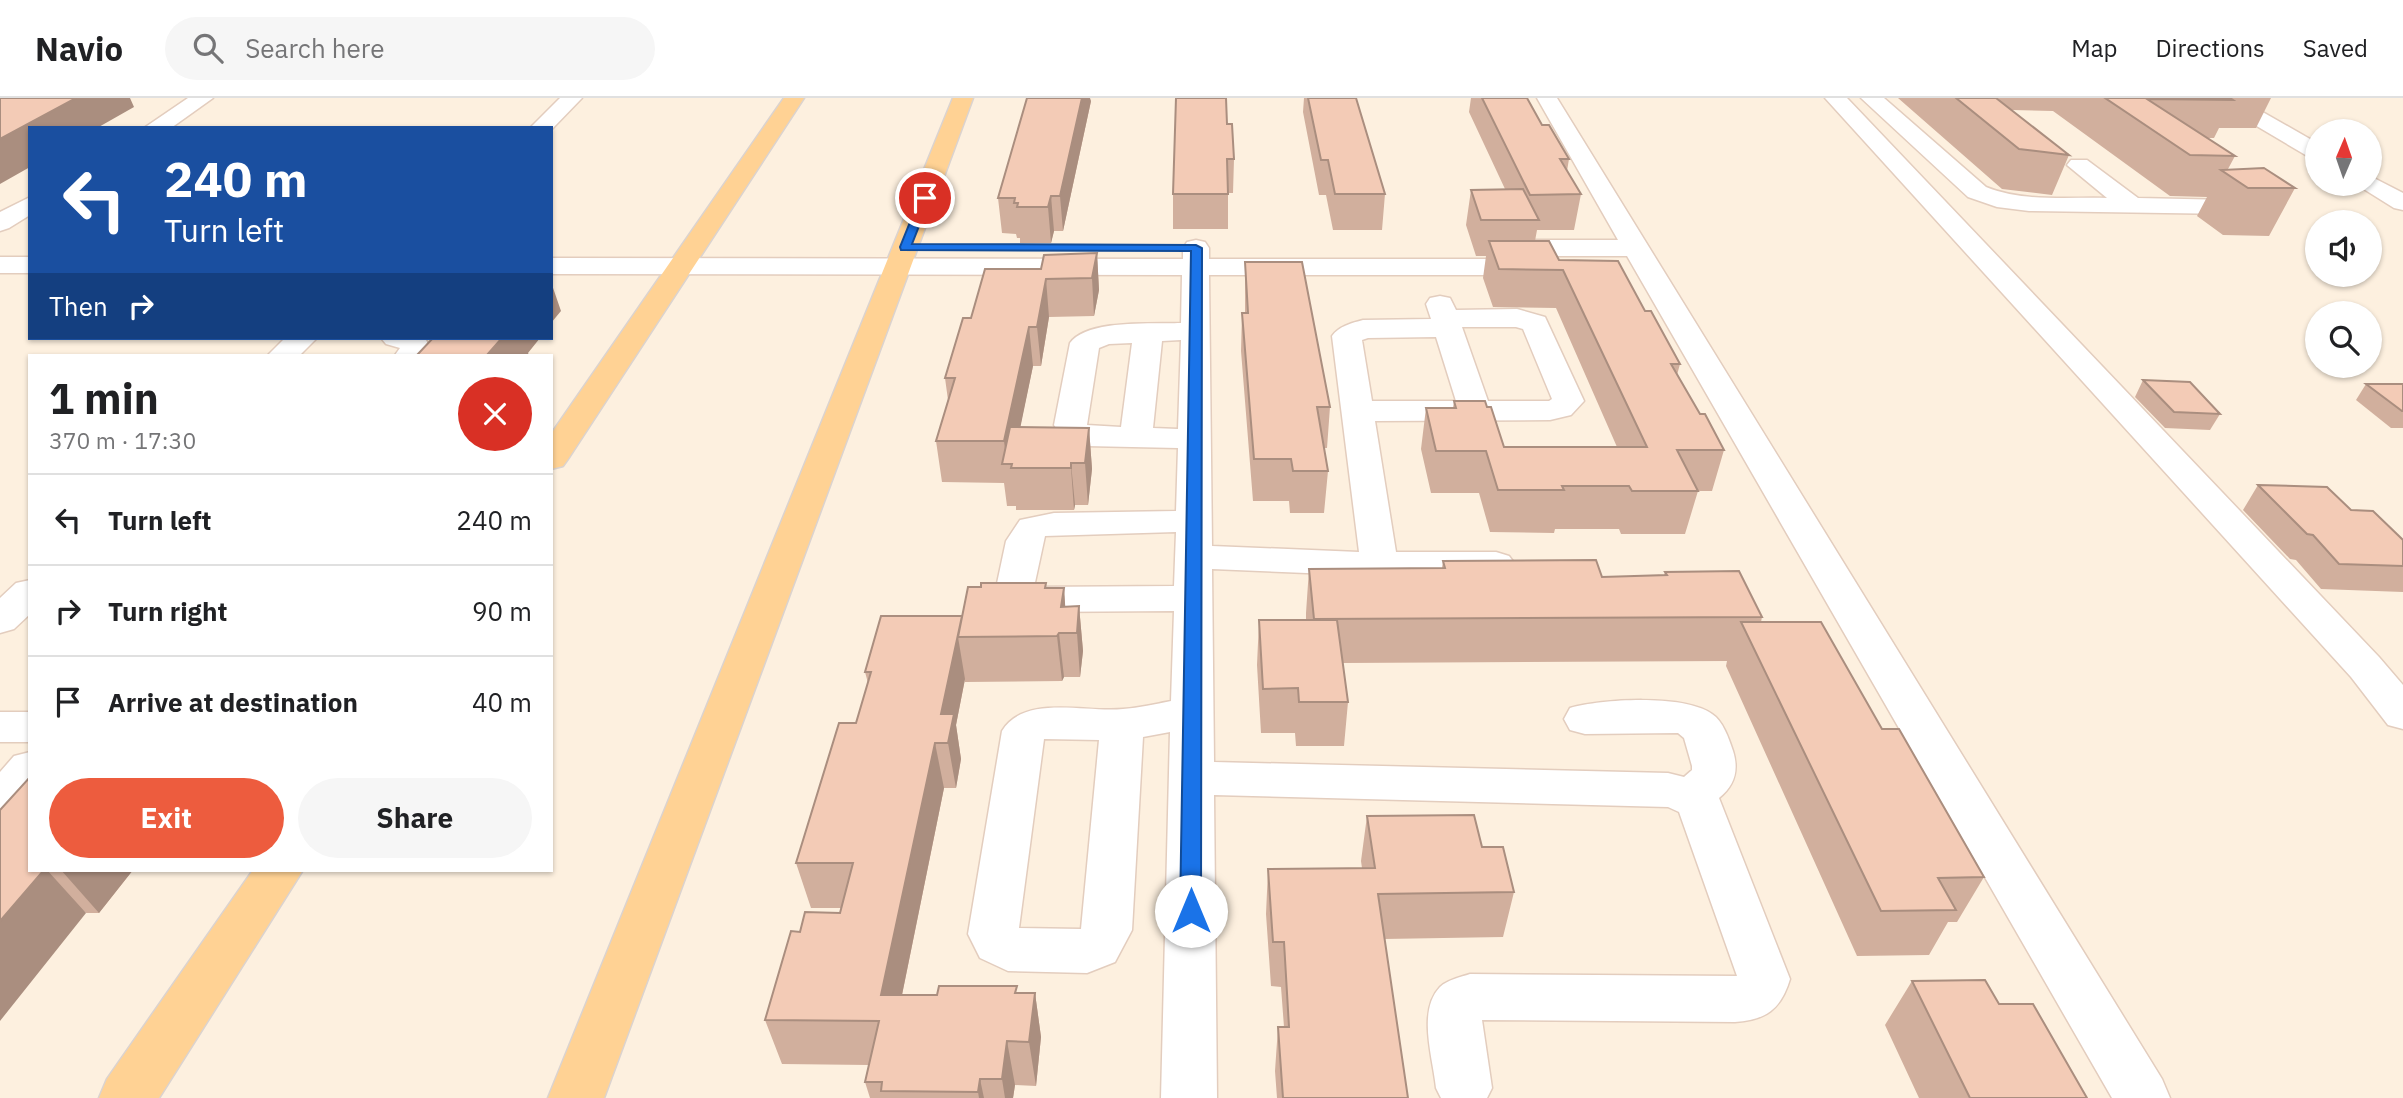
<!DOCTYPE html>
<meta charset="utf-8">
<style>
:root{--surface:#fff;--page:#f6f6f6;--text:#202124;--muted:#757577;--line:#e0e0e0;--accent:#ed5c3e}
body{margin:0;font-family:"IBM Plex Sans",sans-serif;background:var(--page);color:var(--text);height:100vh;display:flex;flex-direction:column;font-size:26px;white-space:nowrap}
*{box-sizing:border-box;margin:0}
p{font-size:23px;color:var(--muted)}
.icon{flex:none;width:38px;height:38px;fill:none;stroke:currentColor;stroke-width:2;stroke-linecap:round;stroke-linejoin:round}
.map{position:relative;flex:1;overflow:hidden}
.sheet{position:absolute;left:28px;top:256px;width:525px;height:518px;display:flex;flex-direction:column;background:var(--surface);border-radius:0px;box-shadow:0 2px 5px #0004}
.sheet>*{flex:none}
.guide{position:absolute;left:28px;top:28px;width:525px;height:214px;border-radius:0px;box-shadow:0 2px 5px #0004;background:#1a4fa0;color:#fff;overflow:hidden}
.needle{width:46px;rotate:2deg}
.buttons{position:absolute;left:2305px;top:21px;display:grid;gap:14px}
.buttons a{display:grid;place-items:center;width:77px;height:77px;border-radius:50%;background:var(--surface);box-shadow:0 2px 5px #0004;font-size:35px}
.pin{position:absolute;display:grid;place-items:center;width:60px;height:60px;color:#fff;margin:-30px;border:4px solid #fff;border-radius:50%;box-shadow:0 2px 7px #0007}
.me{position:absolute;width:77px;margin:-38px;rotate:0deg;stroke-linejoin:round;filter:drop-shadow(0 0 5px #0008)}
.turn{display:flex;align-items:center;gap:24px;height:147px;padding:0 21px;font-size:32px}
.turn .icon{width:91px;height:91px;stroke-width:2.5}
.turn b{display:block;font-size:49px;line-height:60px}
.then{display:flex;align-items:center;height:66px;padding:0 21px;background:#0003;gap:14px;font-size:26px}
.round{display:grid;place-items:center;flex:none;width:74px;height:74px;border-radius:37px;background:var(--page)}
.summary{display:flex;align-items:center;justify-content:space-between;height:119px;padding:0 21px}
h1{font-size:42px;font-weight:700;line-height:52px}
.primary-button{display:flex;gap:14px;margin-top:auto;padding:14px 21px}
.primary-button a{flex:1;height:80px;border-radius:42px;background:var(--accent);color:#fff;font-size:28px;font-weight:700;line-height:80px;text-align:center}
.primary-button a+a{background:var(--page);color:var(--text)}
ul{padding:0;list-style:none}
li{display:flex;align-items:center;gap:21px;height:91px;padding:0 21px;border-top:2px solid var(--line)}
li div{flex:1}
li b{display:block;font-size:26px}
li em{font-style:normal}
header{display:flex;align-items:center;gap:42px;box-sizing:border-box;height:98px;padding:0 35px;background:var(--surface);border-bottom:2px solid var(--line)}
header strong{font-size:33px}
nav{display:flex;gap:38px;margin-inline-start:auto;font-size:24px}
.search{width:490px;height:63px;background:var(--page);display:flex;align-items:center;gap:18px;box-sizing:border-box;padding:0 24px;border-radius:38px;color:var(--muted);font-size:26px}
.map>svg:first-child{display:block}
</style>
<header>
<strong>Navio</strong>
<div class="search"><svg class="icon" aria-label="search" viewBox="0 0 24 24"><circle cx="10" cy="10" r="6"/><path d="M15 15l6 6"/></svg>Search here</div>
<nav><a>Map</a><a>Directions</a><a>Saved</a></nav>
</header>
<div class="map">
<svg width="2403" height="1000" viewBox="0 0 2403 1000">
<rect width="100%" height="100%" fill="#fdf0df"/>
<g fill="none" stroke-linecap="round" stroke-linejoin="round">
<defs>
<path id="minor" d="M188 0H213L171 30H144Z
M560 0H582L551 32V30H530Z
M1537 0H1557L2162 981 2170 1000H2112L1627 158H1502L1493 156 1489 150 1493 144 1502 142H1618Z
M1825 0H1847L2379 559 2403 587V631L2388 627 2351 579Z
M1861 0H1884L1986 89C2023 104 2067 99 2107 100L2067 67 2071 62H2087L2138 100 2231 102 2240 104 2243 109 2240 114 2231 116 2029 113 1997 109 1968 99Z
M2213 0H2238L2317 45V61L2309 59 2216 4Z
M2370 78 2403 95V112L2394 110 2362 90 2359 86H2370Z
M30 99V117L9 130 0 133V114Z
M1196 142 1205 144 1209 150V161H1536L1546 163 1549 169 1546 175 1536 177H1209L1212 448 1359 454 1332 238C1339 228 1352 225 1363 222L1431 221 1426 206 1430 200 1440 198 1450 200 1456 212 1517 211 1545 219 1584 303 1571 317 1550 322 1375 323 1396 454H1496L1509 458 1515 466 1509 474 1496 478H1379L1212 471 1214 664 1668 675 1684 679 1692 672V668L1684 640 1678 635 1585 636 1570 632 1564 621 1570 610C1602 601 1684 596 1712 616 1723 623 1729 641 1733 653 1739 672 1735 687 1719 700L1790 881C1781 911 1766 922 1735 924L1482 922 1492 990 1487 1000H1441L1436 990C1433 960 1417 913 1440 889 1447 882 1461 879 1470 876L1737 878 1679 714 1668 709 1214 697 1217 1000H1161L1170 634 1143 639 1132 832 1115 864 1087 875 1008 873 980 860 968 836 1002 633C1024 596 1086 615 1123 611 1139 610 1155 606 1171 603L1174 513 1031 514 1006 507 996 490 1006 443 1020 422 1054 415 1176 413 1178 350 1086 348 1063 341 1054 327 1070 245C1087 221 1153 226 1181 225L1182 177 551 176V160L1183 161V150L1187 144ZM1516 229 1523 231 1552 301 1549 303H1488L1462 229ZM1436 239 1456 303H1372L1362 242 1368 240ZM1181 242 1178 331 1153 330 1162 243ZM1132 245 1121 329 1087 327 1099 250 1109 246ZM1176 434 1174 488 1034 489 1045 438ZM1044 641 1099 642 1081 831 1019 830Z
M0 159H30V175H0Z
M285 240H317L300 257H268Z
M381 240H425L430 250 425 257H395L400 250 386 246Z
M30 482V516L14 531 0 535V500L16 485Z
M0 614H30V644H0Z
M30 654V700L16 715 0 720V674L14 658Z"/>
<path id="major" d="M784 0H804L568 361 563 368 551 371V336Z
M953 0H973L604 1000H548Z
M253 772H303L159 1000H99L107 981Z"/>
</defs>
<!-- minor casing -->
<use href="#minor" stroke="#e3cdbe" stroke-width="3"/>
<!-- major casing -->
<use href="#major" stroke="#dbd3cf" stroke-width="3"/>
<!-- minor -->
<use href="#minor" fill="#fff" fill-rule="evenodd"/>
<!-- major -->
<use href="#major" fill="#ffd294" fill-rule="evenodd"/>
</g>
<!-- wall -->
<path fill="#d1af9d" d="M1304 0H1356L1385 96 1382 132H1333L1326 97H1319L1303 14Z
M1471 0H1527L1542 27 1569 61 1567 73 1581 96 1574 132H1537L1535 143 1559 162 1645 213 1680 266 1677 277 1700 316 1724 352 1712 393H1698L1685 436H1621L1619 431H1555L1554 435 1490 434 1479 395H1431L1421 351 1426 310H1453L1454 303 1504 349H1617L1556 210 1493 209 1483 180 1486 158H1476L1466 127 1471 92 1505 91 1469 14Z
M1898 0H2271L2256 30H2219L2214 40H2207L2235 58 2228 71 2295 90 2269 138 2223 137 2197 118 2207 99 2170 98 2053 13 2012 12 2069 57 2052 97 2002 91Z
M1091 3 1063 133H1054L1051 145H1020V140H1017L1016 136 1002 135 998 100Z
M1227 26 1234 61 1233 95H1228V131H1173V96Z
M1097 155 1099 192 1094 218 1049 219 1041 268H1033L1020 329 1089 330 1092 371 1088 407H1075L1074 412H1016V408H1007L1004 385 942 384 936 343 948 302 945 280 971 220 1041 171Z
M1245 164 1330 309 1327 350H1324L1328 373 1324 415H1290L1289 403H1253L1241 253 1242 215H1245Z
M2143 282 2220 316 2210 332 2165 330 2135 299Z
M2366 286H2403V330H2391L2356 302Z
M2258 387 2351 412 2403 442V494L2321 491 2296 462 2290 461 2243 412Z
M1443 463 1602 479 1664 477 1665 474 1762 519 1761 524 1882 631 1984 779 1957 824H1948L1929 857 1857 858 1726 568 1727 563 1343 565 1348 604 1344 648H1296L1295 635H1261L1257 567 1259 522H1306V515L1309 471 1442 470Z
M1046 490H1064L1065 509 1079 508 1083 553 1080 579H1064L1062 583 965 584V581L956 627 961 661 956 690H944L902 897 1035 895 1041 939 1036 988 1015 987 1013 1000H870L865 984 869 967 782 966 765 922 800 834 840 815 841 810H811L796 765 856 625 868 585 865 574 962 518Z
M1367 718 1482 749 1514 794 1503 839 1384 841 1408 1000H1277L1275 973 1278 929H1284L1281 889 1271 888 1266 816 1268 771 1362 770 1361 763Z
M30 772H133L99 815H86Z
M1912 883 1999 906 2087 1000H1919L1885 927Z"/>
<!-- shaded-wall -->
<path fill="#aa8e7f" d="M76 0H130L134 9 97 30H30V69L0 86V41Z
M1082 0H1090L1091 3 1063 133 1060 98Z
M1051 98 1054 133 1051 145 1048 109Z
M1097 155 1099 192 1094 218 1092 180Z
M1046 181 1049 219 1041 268 1037 229Z
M551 184 561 213 551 225Z
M1029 229 1033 268 1012 370V366H1007L1004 343Z
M502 240H540L528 255 529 257H487Z
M1089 330 1092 371 1088 407 1085 365Z
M1071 365 1075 407 1074 412 1071 370Z
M1064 490 1067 535 1061 509Z
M1079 508 1083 553 1080 579 1077 535Z
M962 518 958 539 965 581 956 627 961 661 956 690 948 645 941 616Z
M1059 535 1064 579 1062 583 1057 538Z
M935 645 944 690 893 941 881 897Z
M44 772H47L86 815 0 923V823Z
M61 772H133L99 815Z
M1035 895 1041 939 1036 988 1029 944Z
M1007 943 1015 987 1013 1000H1005L1002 981Z
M980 981 984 1000H979L978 994Z"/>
<!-- building -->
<path fill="#f3cbb6" stroke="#aa8e7f" stroke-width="2" d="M0 0H76L0 41Z
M1027 0H1082L1060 98H1051L1048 109H1017L1018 105H1014L1015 100H998Z
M1176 0H1226L1227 26H1232L1234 61H1227L1228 96H1173Z
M1308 0H1356L1385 96H1335L1328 62H1321Z
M1482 0H1527L1542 27H1549L1569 61H1560L1581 96 1530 97Z
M1956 0H1996L2069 57 2019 51Z
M2105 0H2230L2233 2 2147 1 2235 58 2190 57Z
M2264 70 2295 90H2248L2221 72Z
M1523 91 1539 122H1481L1471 92Z
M1489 143H1549L1559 162 1618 163 1645 213H1651L1680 266H1671L1700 316H1705L1724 352H1677L1698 393H1632L1629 388H1562L1564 392H1498L1486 353H1436L1426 310H1456L1454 303H1485L1487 309H1491L1504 349H1647L1563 172 1499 171Z
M1097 155 1092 180 1046 181 1037 229H1029L1004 343H936L955 280H945L963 220H971L985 171H1041L1044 157Z
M1245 164H1302L1330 309H1317L1328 373H1293L1291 361H1254L1242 215H1248Z
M433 240H502L487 257H417Z
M2143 282 2190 284 2220 316 2174 314Z
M2366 286H2403V313H2402Z
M1010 329 1089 330 1085 365H1071V370H1011L1012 366H1002Z
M2258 387 2327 389 2351 412 2373 413 2403 442V468L2339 466 2313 437 2307 436Z
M1596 462 1602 479 1667 477 1665 474 1739 473 1762 519 1314 521 1309 471 1445 470 1443 463Z
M981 485H1046L1045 490H1064L1061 509 1079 508 1077 535H1059L1057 538 958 539 968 489H981Z
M881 518H962L941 616H954L948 645H935L881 897H937L939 888H1017L1015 895H1035L1029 944 1007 943 1002 981H980L978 994 881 993 882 984H865L879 923 765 922 791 833 800 834 805 814 840 815 853 765H796L839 625H856L871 574H865Z
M1259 522H1337L1348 604H1299L1298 590 1263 591Z
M1741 524H1821L1882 631H1899L1984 779 1938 780 1956 812 1881 813Z
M30 679V772H44L0 823V712Z
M1474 717 1482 749H1503L1514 794 1378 796 1408 1000H1283L1278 929H1289L1284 844H1273L1268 771 1375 770 1367 718Z
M1985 882 1999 906H2033L2087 1000H1970L1912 883Z"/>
<!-- route -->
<path fill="#1a73e8" stroke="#114b97" stroke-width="2" d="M921 97 930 100 912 146 1196 147 1202 150 1201 813 1198 819 1191 822 1183 819 1180 813 1191 153 901 152 900 149Z"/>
</svg>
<div class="buttons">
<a><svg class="needle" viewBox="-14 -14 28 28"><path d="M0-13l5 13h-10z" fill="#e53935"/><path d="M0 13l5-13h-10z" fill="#757577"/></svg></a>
<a><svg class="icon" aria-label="sound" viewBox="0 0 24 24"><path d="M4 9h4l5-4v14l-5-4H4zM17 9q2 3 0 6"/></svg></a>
<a><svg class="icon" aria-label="search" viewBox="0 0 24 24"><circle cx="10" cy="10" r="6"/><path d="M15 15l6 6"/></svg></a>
</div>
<div class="pin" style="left:925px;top:100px;background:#d93025"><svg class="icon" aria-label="arrive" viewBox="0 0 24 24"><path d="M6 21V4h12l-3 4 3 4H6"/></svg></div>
<svg class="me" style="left:1191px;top:813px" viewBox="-20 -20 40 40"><circle r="19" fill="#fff"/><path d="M0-13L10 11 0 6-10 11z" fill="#1a73e8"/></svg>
<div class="guide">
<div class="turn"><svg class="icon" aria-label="left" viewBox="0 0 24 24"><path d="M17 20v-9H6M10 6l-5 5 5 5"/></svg><div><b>240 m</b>Turn left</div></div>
<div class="then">Then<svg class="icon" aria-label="right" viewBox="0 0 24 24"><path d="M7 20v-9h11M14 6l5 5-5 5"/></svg></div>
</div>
<section class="sheet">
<div class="summary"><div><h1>1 min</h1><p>370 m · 17:30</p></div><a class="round" style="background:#d93025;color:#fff"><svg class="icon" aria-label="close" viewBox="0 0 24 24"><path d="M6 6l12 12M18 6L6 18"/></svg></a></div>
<ul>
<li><svg class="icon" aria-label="left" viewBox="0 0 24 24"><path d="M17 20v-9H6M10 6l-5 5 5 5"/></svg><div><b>Turn left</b></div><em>240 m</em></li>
<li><svg class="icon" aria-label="right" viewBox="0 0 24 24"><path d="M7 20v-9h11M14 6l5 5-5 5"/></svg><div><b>Turn right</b></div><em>90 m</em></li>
<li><svg class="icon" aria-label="arrive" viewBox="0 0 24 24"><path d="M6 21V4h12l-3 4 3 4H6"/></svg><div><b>Arrive at destination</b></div><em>40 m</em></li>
</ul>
<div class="primary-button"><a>Exit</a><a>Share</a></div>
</section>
</div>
